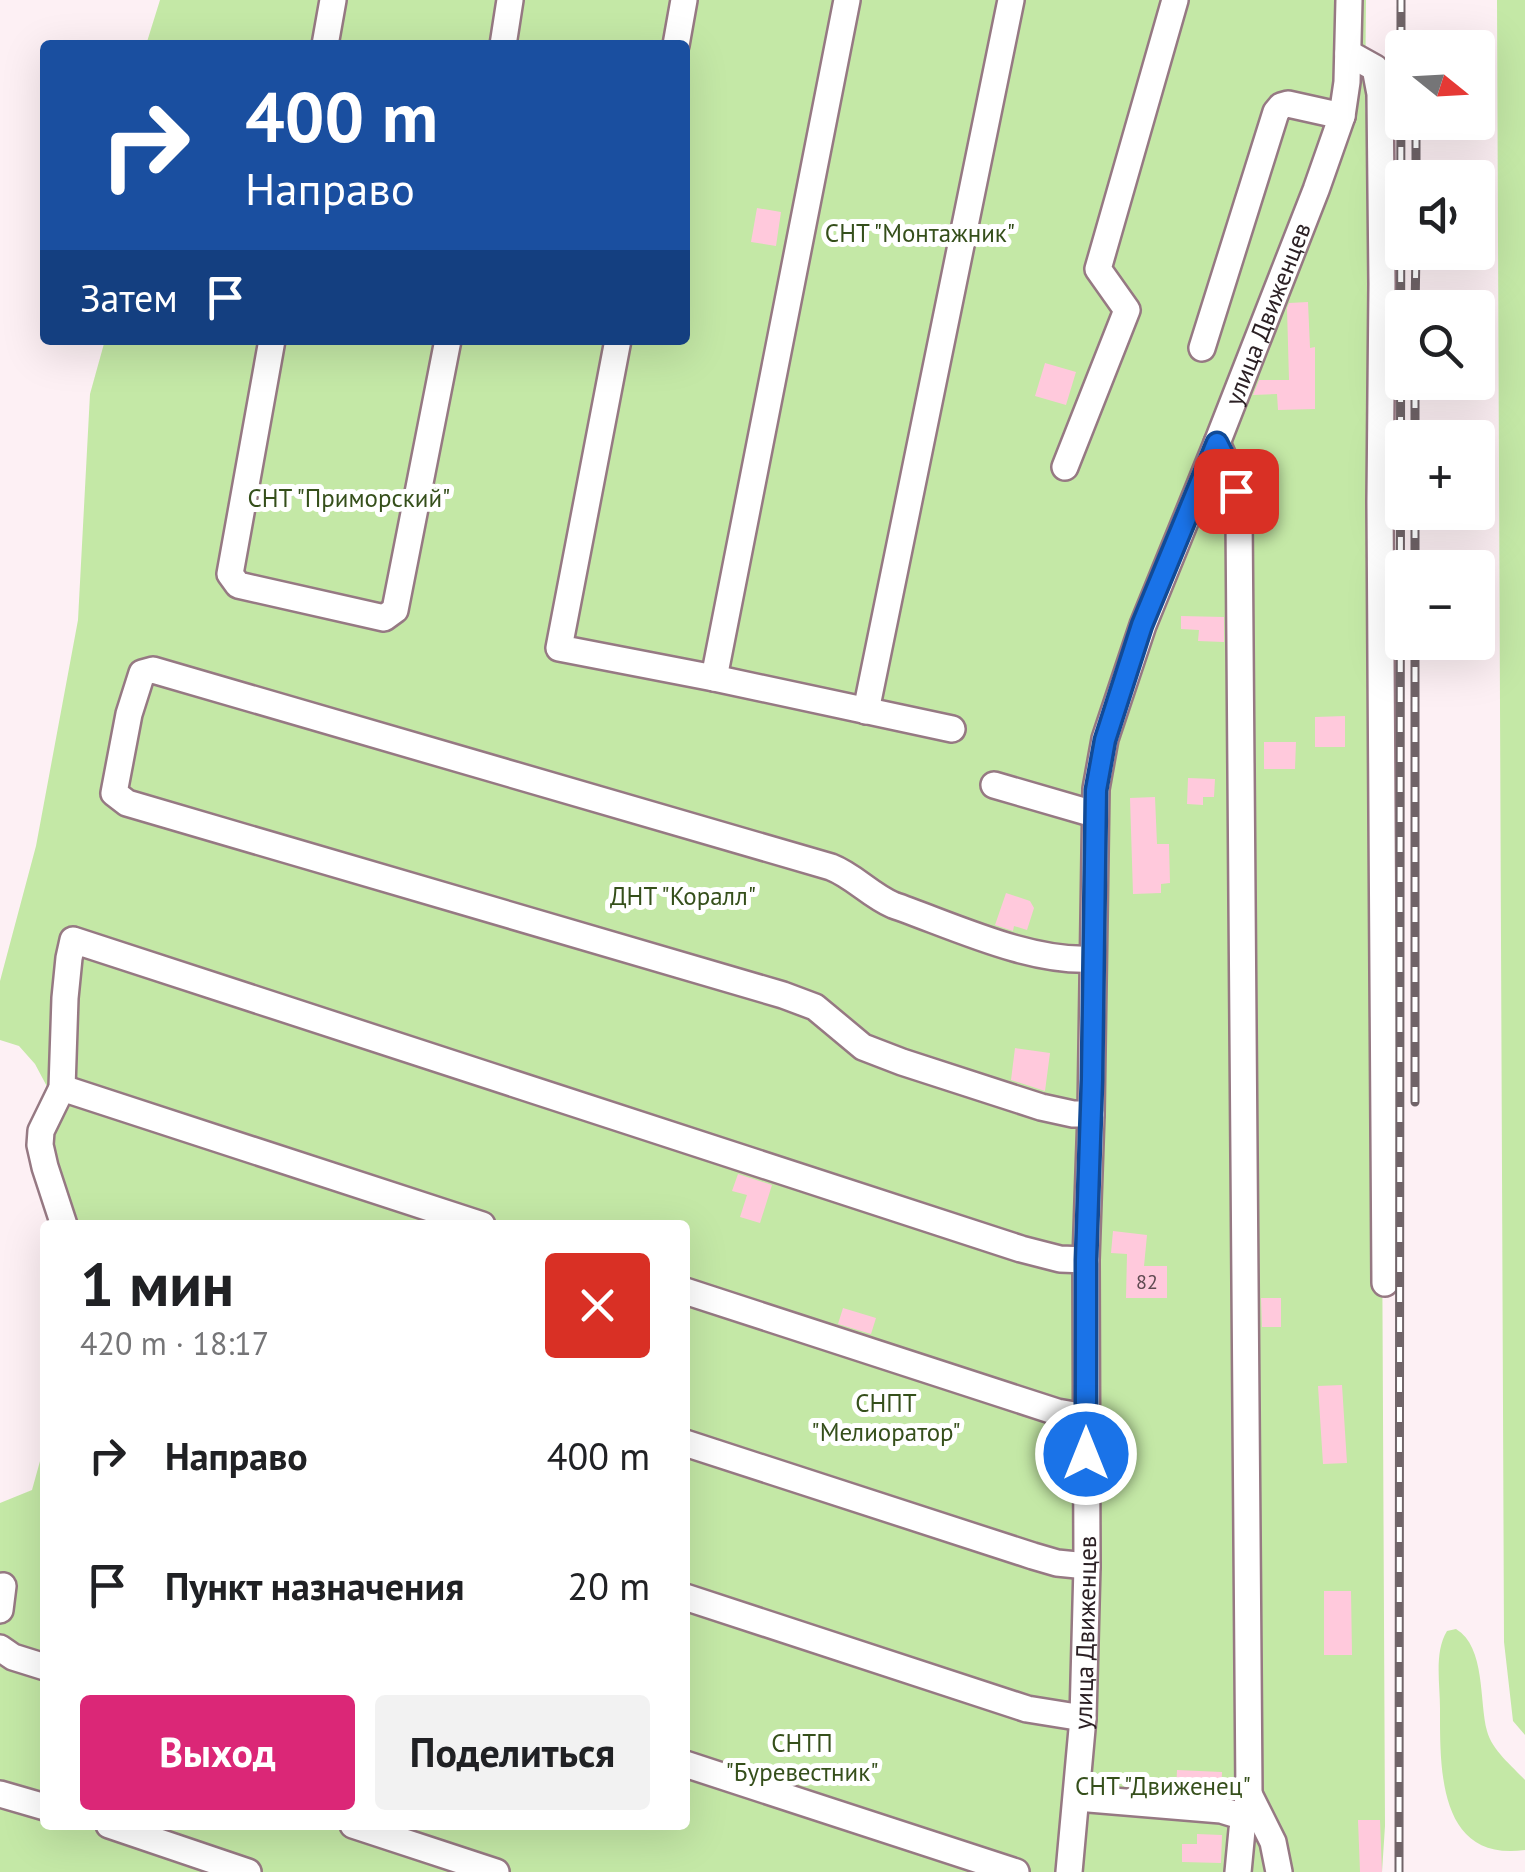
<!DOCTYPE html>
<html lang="ru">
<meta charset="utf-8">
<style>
:root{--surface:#fff;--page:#f2f2f2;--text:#202124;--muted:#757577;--accent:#db2777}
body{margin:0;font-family:"PT Sans",sans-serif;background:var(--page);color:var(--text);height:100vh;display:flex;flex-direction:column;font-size:38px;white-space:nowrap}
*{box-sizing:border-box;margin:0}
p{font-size:32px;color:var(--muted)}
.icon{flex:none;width:55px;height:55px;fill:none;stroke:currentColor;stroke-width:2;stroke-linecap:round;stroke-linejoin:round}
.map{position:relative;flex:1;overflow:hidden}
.side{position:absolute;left:40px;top:1220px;width:650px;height:610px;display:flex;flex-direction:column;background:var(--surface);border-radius:10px;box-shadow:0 10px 40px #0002}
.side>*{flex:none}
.banner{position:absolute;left:40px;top:40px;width:650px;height:305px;border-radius:10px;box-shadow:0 10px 40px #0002;background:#1a4fa0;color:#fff;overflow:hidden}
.needle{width:65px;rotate:108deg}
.tools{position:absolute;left:1385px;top:30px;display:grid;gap:20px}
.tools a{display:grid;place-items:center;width:110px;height:110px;border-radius:10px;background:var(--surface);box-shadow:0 10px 40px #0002;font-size:50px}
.pin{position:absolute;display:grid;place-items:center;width:85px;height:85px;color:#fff;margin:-42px;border-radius:20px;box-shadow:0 5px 15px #0006}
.me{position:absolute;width:110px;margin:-55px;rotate:0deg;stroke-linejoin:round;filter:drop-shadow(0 0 8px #0008)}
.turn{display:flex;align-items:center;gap:35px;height:210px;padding:0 40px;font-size:45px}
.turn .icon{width:130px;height:130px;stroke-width:2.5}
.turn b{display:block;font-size:70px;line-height:85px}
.then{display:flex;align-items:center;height:95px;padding:0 40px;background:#0003;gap:20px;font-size:38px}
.round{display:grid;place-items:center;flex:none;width:105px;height:105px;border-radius:10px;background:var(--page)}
.headline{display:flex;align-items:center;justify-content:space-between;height:170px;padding:0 40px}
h1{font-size:60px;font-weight:800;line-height:75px}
.button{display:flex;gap:20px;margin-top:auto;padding:20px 40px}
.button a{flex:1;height:115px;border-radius:10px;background:var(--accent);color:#fff;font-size:40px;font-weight:800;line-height:115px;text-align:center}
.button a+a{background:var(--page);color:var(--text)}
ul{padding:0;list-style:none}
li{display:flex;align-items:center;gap:30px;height:130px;padding:0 40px}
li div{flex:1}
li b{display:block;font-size:38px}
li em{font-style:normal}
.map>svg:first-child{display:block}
</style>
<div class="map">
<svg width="1525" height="1872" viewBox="0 0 1525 1872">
<rect width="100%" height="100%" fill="#fdf0f4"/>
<!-- green -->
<path fill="#c4e8a6" d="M160 0H1366L1365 109 1377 179 1385 1826 1382 1872H0V1503L32 1490 45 1443V1825H685V1225H72L55 1174 51 1094 35 1064 19 1046 0 1040V981L36 846 78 620 90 394 105 340H685V45H146Z
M1497 0H1525V1735L1513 1721 1504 1642Z
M1456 1629C1486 1647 1479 1702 1487 1731 1492 1750 1512 1766 1525 1780V1850C1438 1862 1440 1769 1440 1708 1440 1684 1434 1652 1447 1631Z"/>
<!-- building -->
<path fill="#ffc9dc" d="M757 208 781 212 776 246 751 242Z
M1308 302 1310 348 1315 347V409L1278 410 1277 394 1253 395 1259 380H1289L1287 308 1289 303Z
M1045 363 1076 372 1066 405 1035 396Z
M1181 616 1224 617V642L1198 641 1199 630 1181 629Z
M1345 716V747H1315V717Z
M1264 742H1296L1295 769H1264Z
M1188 778 1215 779 1214 797H1203V805L1187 804Z
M1155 797 1157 844H1169L1170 883 1161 884V893L1133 894 1130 798Z
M1006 893 1030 901 1034 908 1027 930 1014 926 1013 931 995 925Z
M1015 1048 1050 1053 1045 1091 1011 1080Z
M738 1174 772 1185 760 1223 740 1217 747 1195 732 1191Z
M1113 1231 1147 1235 1144 1266H1167V1298H1126L1127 1254 1111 1253Z
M1261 1298H1281V1327H1262Z
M843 1308 876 1318 871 1334 838 1324Z
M1342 1385 1347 1463 1323 1464 1318 1386Z
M1324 1591H1351L1352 1655H1324Z
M1177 1770 1222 1772 1221 1794 1176 1790Z
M1358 1820H1380L1382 1872H1360Z
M1197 1834 1222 1835 1221 1863 1182 1862V1844H1197Z"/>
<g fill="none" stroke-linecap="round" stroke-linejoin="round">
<defs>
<g id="minor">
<path d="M325 45 333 0"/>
<path d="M503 45 510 0"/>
<path d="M676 45 684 0"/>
<path d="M1348 53 1375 68 1380 94 1382 284 1380 501 1385 1283"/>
<path d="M272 340 230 574 238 585 384 618 395 610 448 340"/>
<path d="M618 340 559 648 714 678 952 729"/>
<path d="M1202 348 1276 112 1281 106 1288 104 1342 116"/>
<path d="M1217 443 1233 478 1239 515 1249 1794 1242 1830 1238 1872"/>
<path d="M1065 467 1127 310 1098 269 1175 0"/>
<path d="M714 678 847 0"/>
<path d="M866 711 1011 0"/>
<path d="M994 785 1094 814"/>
<path d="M62 1088 482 1225"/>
<path d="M1091 1114H1073L1041 1107 902 1062 863 1047 815 1007 783 995 127 803 114 793 129 714 142 673 153 670 831 867C854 876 870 895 893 905 953 926 1030 963 1093 959"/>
<path d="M64 1225 45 1167 40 1145 41 1131 62 1088 65 998 69 958 73 940 1021 1249 1060 1259 1086 1260"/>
<path d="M685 1291 1057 1412 1086 1417"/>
<path d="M685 1443 1033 1556 1057 1563 1087 1566"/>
<path d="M685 1597 1027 1709 1083 1718"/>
<path d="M0 1610 3 1586"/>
<path d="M0 1648 13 1657 45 1667"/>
<path d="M685 1764 1016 1872"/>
<path d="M0 1794 45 1807"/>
<path d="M1249 1794 1273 1842 1279 1872"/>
<path d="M1077 1798 1221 1810 1244 1817"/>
<path d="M109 1825 248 1872"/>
<path d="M353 1825 496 1872"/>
<path id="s1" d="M1069 1872 1083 1718 1087 1566 1086 1260 1091 1114 1096 789 1105 739 1143 625 1217 443 1316 190 1342 116 1347 82 1349 0"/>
</g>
</defs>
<!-- minor casing -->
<use href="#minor" stroke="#967983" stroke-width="30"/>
<!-- minor -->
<use href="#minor" stroke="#fff" stroke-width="25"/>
<defs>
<path id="rail" d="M1416 178V122
M1415 308 1416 252
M1415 438V382
M1415 568V512
M1415 1102V642
M1399 1872 1401 0"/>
</defs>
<!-- rail casing -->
<use href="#rail" stroke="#706468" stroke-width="9"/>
<!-- rail -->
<use href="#rail" stroke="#fff" stroke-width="5" stroke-dasharray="15" stroke-linecap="butt"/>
</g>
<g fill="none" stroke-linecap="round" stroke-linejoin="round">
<defs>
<path id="route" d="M1086 1454V1260L1092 1079 1096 790 1105 740 1142 625 1217 443 1229 467 1236 491"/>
</defs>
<!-- route casing -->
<use href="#route" stroke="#114b97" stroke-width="25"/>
<!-- route -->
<use href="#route" stroke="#1a73e8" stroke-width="18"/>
</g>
<g text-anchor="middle" stroke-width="10" stroke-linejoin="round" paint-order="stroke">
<!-- number labels -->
<g font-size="20" fill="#604a52">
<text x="1147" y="1289">82</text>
</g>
<!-- park labels -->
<g font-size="25" fill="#354f1b" stroke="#fff">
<text x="920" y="242">СНТ "Монтажник"</text>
<text x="349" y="507">СНТ "Приморский"</text>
<text x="683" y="905">ДНТ "Коралл"</text>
<text x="886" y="1412">СНПТ<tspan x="886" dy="29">"Мелиоратор"</tspan></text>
<text x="802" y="1752">СНТП<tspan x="802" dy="29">"Буревестник"</tspan></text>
<text x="1163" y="1795">СНТ "Движенец"</text>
</g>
<!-- street labels -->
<g font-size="25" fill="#2b2024" stroke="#fff">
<text dy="9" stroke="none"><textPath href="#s1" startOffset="1590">улица Движенцев</textPath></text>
<text dy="9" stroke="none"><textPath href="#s1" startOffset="240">улица Движенцев</textPath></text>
</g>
</g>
</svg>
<div class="tools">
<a><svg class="needle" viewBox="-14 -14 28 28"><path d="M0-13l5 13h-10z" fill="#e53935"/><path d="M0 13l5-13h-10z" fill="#757577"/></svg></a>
<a><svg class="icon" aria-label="sound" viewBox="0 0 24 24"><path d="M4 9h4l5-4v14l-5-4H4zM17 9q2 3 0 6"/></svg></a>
<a><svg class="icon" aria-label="search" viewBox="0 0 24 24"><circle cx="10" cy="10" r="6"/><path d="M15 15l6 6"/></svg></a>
<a>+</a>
<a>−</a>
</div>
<div class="pin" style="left:1236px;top:491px;background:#d93025"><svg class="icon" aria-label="arrive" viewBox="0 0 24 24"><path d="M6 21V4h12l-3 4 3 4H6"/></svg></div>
<svg class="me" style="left:1086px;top:1454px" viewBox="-20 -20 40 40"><circle r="17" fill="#1a73e8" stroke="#fff" stroke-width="3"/><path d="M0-11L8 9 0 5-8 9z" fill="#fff"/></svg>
<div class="banner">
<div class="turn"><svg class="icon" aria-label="right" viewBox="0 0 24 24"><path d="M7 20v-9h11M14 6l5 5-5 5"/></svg><div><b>400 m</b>Направо</div></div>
<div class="then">Затем<svg class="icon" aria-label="arrive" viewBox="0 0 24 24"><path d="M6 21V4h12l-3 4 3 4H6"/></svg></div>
</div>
<section class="side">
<div class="headline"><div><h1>1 мин</h1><p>420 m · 18:17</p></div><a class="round" style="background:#d93025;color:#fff"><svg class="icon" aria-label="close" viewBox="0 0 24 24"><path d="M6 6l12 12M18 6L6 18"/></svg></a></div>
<ul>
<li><svg class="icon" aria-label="right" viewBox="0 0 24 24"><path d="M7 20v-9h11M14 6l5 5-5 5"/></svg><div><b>Направо</b></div><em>400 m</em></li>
<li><svg class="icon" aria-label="arrive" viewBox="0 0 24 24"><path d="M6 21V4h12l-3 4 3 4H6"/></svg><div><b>Пункт назначения</b></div><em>20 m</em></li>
</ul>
<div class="button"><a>Выход</a><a>Поделиться</a></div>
</section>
</div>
